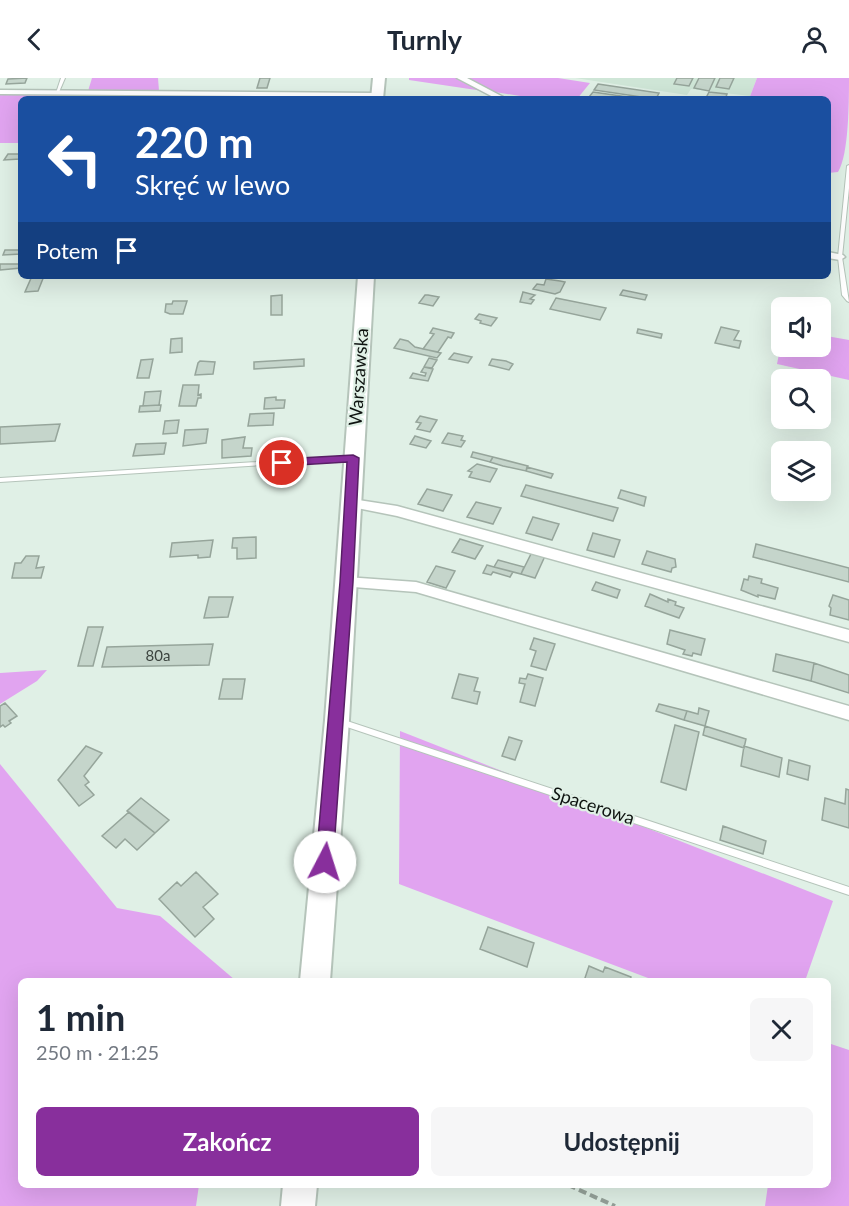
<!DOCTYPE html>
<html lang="pl">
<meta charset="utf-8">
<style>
:root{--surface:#fff;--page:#f6f6f7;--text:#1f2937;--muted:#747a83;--accent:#882f9c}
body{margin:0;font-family:Lato,sans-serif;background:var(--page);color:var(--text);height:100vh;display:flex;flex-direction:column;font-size:22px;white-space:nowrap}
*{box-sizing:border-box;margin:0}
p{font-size:20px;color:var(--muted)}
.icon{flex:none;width:33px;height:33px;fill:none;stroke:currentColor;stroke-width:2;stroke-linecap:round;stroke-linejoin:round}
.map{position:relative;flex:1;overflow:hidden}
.panel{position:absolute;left:18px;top:900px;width:813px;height:210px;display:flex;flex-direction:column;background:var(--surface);border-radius:9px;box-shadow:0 6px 24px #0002}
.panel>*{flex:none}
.banner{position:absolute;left:18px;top:18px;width:813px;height:183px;border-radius:9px;box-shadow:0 6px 24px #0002;background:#1a4fa0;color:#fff;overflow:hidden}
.fabs{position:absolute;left:771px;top:219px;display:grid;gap:12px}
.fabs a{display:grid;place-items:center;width:60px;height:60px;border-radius:9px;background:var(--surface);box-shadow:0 6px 24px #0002;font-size:30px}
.pin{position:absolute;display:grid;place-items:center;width:51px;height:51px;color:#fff;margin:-26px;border:3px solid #fff;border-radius:50%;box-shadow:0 2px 6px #0007}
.me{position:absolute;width:66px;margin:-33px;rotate:5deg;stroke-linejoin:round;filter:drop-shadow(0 0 4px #0008)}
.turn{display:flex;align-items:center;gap:21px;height:126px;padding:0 18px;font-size:27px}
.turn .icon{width:78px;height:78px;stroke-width:2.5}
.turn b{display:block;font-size:42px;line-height:51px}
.then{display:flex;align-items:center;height:57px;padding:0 18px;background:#0003;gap:12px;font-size:22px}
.round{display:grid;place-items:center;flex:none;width:63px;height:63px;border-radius:9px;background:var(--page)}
.headline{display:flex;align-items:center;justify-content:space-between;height:102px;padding:0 18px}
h1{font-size:36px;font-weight:700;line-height:45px}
.cta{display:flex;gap:12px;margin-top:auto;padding:12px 18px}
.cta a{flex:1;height:69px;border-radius:9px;background:var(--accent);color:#fff;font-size:24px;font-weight:700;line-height:69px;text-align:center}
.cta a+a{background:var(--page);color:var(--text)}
header{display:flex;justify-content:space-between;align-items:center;height:78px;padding:0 18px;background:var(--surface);font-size:27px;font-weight:700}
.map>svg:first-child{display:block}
</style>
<header><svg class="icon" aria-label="back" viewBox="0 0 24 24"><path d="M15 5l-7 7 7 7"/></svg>Turnly<svg class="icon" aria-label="person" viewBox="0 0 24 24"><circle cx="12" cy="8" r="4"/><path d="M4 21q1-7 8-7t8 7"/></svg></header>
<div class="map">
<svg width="849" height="1128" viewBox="0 0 849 1128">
<rect width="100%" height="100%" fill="#e0f0e6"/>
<!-- built -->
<path fill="#cfe6d7" d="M575 0H757L750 18 691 11 687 17Z"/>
<!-- green -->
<path fill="#e1a4f0" d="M92 0H158L159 13H88Z
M409 0H458L483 13 409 2Z
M467 0H558L590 5 577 21H538L495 14Z
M757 0H849C849 23 849 77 838 94L828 95V21H749Z
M2 15 345 19V21H21V65H0V17Z
M821 257 849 262V302L777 286 781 266 782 268H820Z
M47 592 37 603 0 626V595Z
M400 653 833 823 805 903H656L399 806Z
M0 686 117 830 160 838 235 902 21 903V1107H199L196 1128H0Z
M828 965 849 972V1128H765L768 1107H828Z"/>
<!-- building -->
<path fill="#c5d5cb" stroke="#96a59b" stroke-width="1.5" d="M27 0 25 5 6 6 8 1Z
M260 0H270L267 10H257Z
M677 0H693L689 8 674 6Z
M699 0H715L709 13 694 10Z
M720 0H734L729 11 716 9Z
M598 6 659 15 657 19 665 20 655 21 594 12Z
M593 14 642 21 589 19Z
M709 14 727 16 726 19H729L711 20 707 18Z
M8 76H21V79L20 81 4 82Z
M5 172H21V176L3 177Z
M0 186H21V190L0 192Z
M32 198H44L38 213 25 214Z
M546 201 560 203 565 204 560 214 555 216 533 211 537 206 544 207Z
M623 212 647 217 645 222 620 217Z
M523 214 535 217 530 221 534 222 531 226 520 224Z
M282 217V237H271V218Z
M425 217H428L439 219 433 228 419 225Z
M556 220 606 230 600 242 550 231Z
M173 223H187L183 236H170L165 234 166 226H172Z
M479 236 497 240 491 248 480 245 481 243 475 241Z
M721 249 739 253 734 262 741 263 739 270 715 265Z
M433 250 454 255 451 260 448 259 438 274 423 271 434 256 430 255Z
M638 251 662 256 661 260 637 255Z
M182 260V274L170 275 171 261Z
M400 261 408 263 415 269 441 275 437 280 394 270Z
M454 275 472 279 468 285 449 281Z
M429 280 437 282 432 290 424 289Z
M153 281 149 300H137L141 282Z
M304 281V288L254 291V284Z
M492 281 506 283 513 286 509 292 489 287Z
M200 283 215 284 213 296 195 297 198 285Z
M424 289 433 291 428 303 410 300 413 295 425 298 426 295 421 294Z
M183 307H199L198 317 201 316V320H198L196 328H179Z
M161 313 159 327 143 328 145 314Z
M276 319V322H285L284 330 264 331 265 320Z
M161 327 160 333 139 334 140 328Z
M274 335 273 347 248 348 250 336Z
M420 338 437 342 430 354 417 351 421 345 416 344Z
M179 342 177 355 163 356 165 343Z
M60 346 55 363 0 366V349Z
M208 351 206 365 183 368 185 352Z
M448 355 463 358 461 362 465 363 461 369 442 365Z
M415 358 431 363 426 370 410 366Z
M245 359 243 370H252L251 378 222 380V362Z
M166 365 164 376 133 378 136 366Z
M473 374 493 379 490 384 471 379Z
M493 379 528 388 526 393 503 388 490 384Z
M477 386 497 391 490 404 469 399 472 394 468 393Z
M527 389 553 396 551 400 526 393Z
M526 407 618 430 613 443 521 418Z
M427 411 452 417 443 433 418 426Z
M621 412 646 419 644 428 618 420Z
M476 424 501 430 493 446 467 439Z
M533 439 559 446 552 462 526 455Z
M593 455 620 462 614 479 587 472Z
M256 459V480L237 481V470H232L233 460Z
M460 461 483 468 475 481 452 474Z
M213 462 210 479 198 480V477L170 479 172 465Z
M756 466 849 490V504L753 479Z
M647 473 675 481 676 489 672 490 671 494 642 486Z
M532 474 545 478 535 500 521 496Z
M26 478H39L36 490 44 489 41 500H12L15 485H21Z
M498 482 524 489 521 496 494 489Z
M487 487 494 489 513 494 510 499 493 494 491 497 483 495Z
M436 488 455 493 446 510 427 504Z
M749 498 762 501 761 505 778 510 775 521 758 517V519L741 512 744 501 748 502Z
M596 504 620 512 617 520 592 512Z
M650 516 668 524V521L676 524 675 527 684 530 679 540 645 528Z
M833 517 849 522V542L830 537 831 530 829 528Z
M209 519H233L228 539 204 540Z
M88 549H103L93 588H78Z
M670 552 705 561 701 577 693 575 692 578 683 576 685 572 667 566Z
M534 560 555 566 546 592 531 588 536 573 530 571Z
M213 566 209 587 102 589 107 569Z
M776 576 814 585 811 603 773 593Z
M814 585 849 597V615L811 603Z
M459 596 478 600 474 613 480 614 477 626 452 620Z
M528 596 543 600 535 628 520 624 525 606 519 605 520 600 526 601Z
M223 601H245L242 621H219Z
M5 625 17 638 9 643 11 645 5 649 3 647 0 649V628Z
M659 626 687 633 684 642 656 633Z
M699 630 709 633 705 648 684 642 687 633 698 636Z
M675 647 699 654 686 712 661 704Z
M705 648 746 661 744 670 703 657Z
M509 659 522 663 515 682 502 678Z
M86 668 102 675 84 698 89 704 85 707 94 717 79 728 58 702Z
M744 668 782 680 779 699 741 688Z
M789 682 810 688 808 702 787 696Z
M846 711 849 712V750L822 742 825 720 845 726Z
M141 720 169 742 155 755 127 733Z
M129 734 155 755 137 772 125 761 116 770 102 758Z
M723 748 766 763 763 776 720 762Z
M196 794 218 816 203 829 214 841 195 859 159 821 177 804 181 808Z
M488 849 534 865 527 889 480 871Z
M589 888 603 894 605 889 631 899 630 903H584Z"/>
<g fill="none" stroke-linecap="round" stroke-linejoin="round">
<defs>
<path id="lane" d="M61 0H65L59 14 56 15Z
M849 87V110L842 179 849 224 847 223 842 217 838 179 847 88Z
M353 378 356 380 355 381 0 404V400Z
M341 641 849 809V817L338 646 337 644 338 642Z"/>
<path id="street" d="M457 0H467L507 21H497Z
M0 12 377 15 381 17 377 19 0 16Z
M828 174 843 177 845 179 840 182 828 180Z
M352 421 397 428 849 552V564L397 438 347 428 345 425 347 422Z
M346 499 416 504 849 628V642L416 514 341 508 339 504 341 500Z"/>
<path id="primary" d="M373 0H385L383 21H371Z
M358 198H374L349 642 330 903H300L325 642Z
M283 1107H317L315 1128H281Z"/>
</defs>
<!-- lane casing -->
<use href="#lane" stroke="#b5c4ba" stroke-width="2"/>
<!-- street casing -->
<use href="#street" stroke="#b5c4ba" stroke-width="3"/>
<!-- primary casing -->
<use href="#primary" stroke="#b5c4ba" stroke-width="4"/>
<!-- path -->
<path stroke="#95a199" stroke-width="4" stroke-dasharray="8 4" stroke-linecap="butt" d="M568 1107 615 1128"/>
<!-- lane -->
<use href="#lane" fill="#fff" fill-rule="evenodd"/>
<!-- street -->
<use href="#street" fill="#fff" fill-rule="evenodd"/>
<!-- primary -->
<use href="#primary" fill="#fff" fill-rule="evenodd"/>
</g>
<!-- route -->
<path fill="#882f9c" stroke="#581f65" stroke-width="1.5" d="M353 377 359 380 353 504 333 784 330 790 325 792 319 790 316 784 340 504 347 384 282 388 277 385 282 381Z"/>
<g text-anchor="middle" stroke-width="4.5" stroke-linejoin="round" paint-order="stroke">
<!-- number labels -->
<g font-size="15" fill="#3c443f">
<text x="158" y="583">80a</text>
</g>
<!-- street labels -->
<g font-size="18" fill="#0e1310" stroke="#e0f0e6">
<text transform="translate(359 299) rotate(-86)" y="6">Warszawska</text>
<text transform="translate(593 728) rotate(18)" y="6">Spacerowa</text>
</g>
</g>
</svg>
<div class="fabs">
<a><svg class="icon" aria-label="sound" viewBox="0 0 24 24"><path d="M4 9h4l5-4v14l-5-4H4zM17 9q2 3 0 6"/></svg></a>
<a><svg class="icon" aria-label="search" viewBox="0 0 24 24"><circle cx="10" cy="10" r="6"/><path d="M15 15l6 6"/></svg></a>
<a><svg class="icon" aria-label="layers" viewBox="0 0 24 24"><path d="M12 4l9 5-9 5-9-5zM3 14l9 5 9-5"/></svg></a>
</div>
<div class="pin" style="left:282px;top:385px;background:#d93025"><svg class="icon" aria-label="arrive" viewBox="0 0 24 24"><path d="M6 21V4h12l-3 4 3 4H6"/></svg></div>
<svg class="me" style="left:325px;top:784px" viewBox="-20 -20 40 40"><circle r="19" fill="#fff"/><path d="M0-13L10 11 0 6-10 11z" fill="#882f9c"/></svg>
<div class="banner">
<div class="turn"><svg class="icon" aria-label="left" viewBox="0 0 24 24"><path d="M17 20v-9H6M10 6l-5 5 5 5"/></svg><div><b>220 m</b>Skręć w lewo</div></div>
<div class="then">Potem<svg class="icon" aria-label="arrive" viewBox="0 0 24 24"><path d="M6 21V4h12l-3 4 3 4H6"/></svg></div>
</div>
<section class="panel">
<div class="headline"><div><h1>1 min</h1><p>250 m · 21:25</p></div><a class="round"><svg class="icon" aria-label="close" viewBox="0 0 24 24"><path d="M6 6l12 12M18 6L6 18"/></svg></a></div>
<div class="cta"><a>Zakończ</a><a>Udostępnij</a></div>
</section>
</div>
